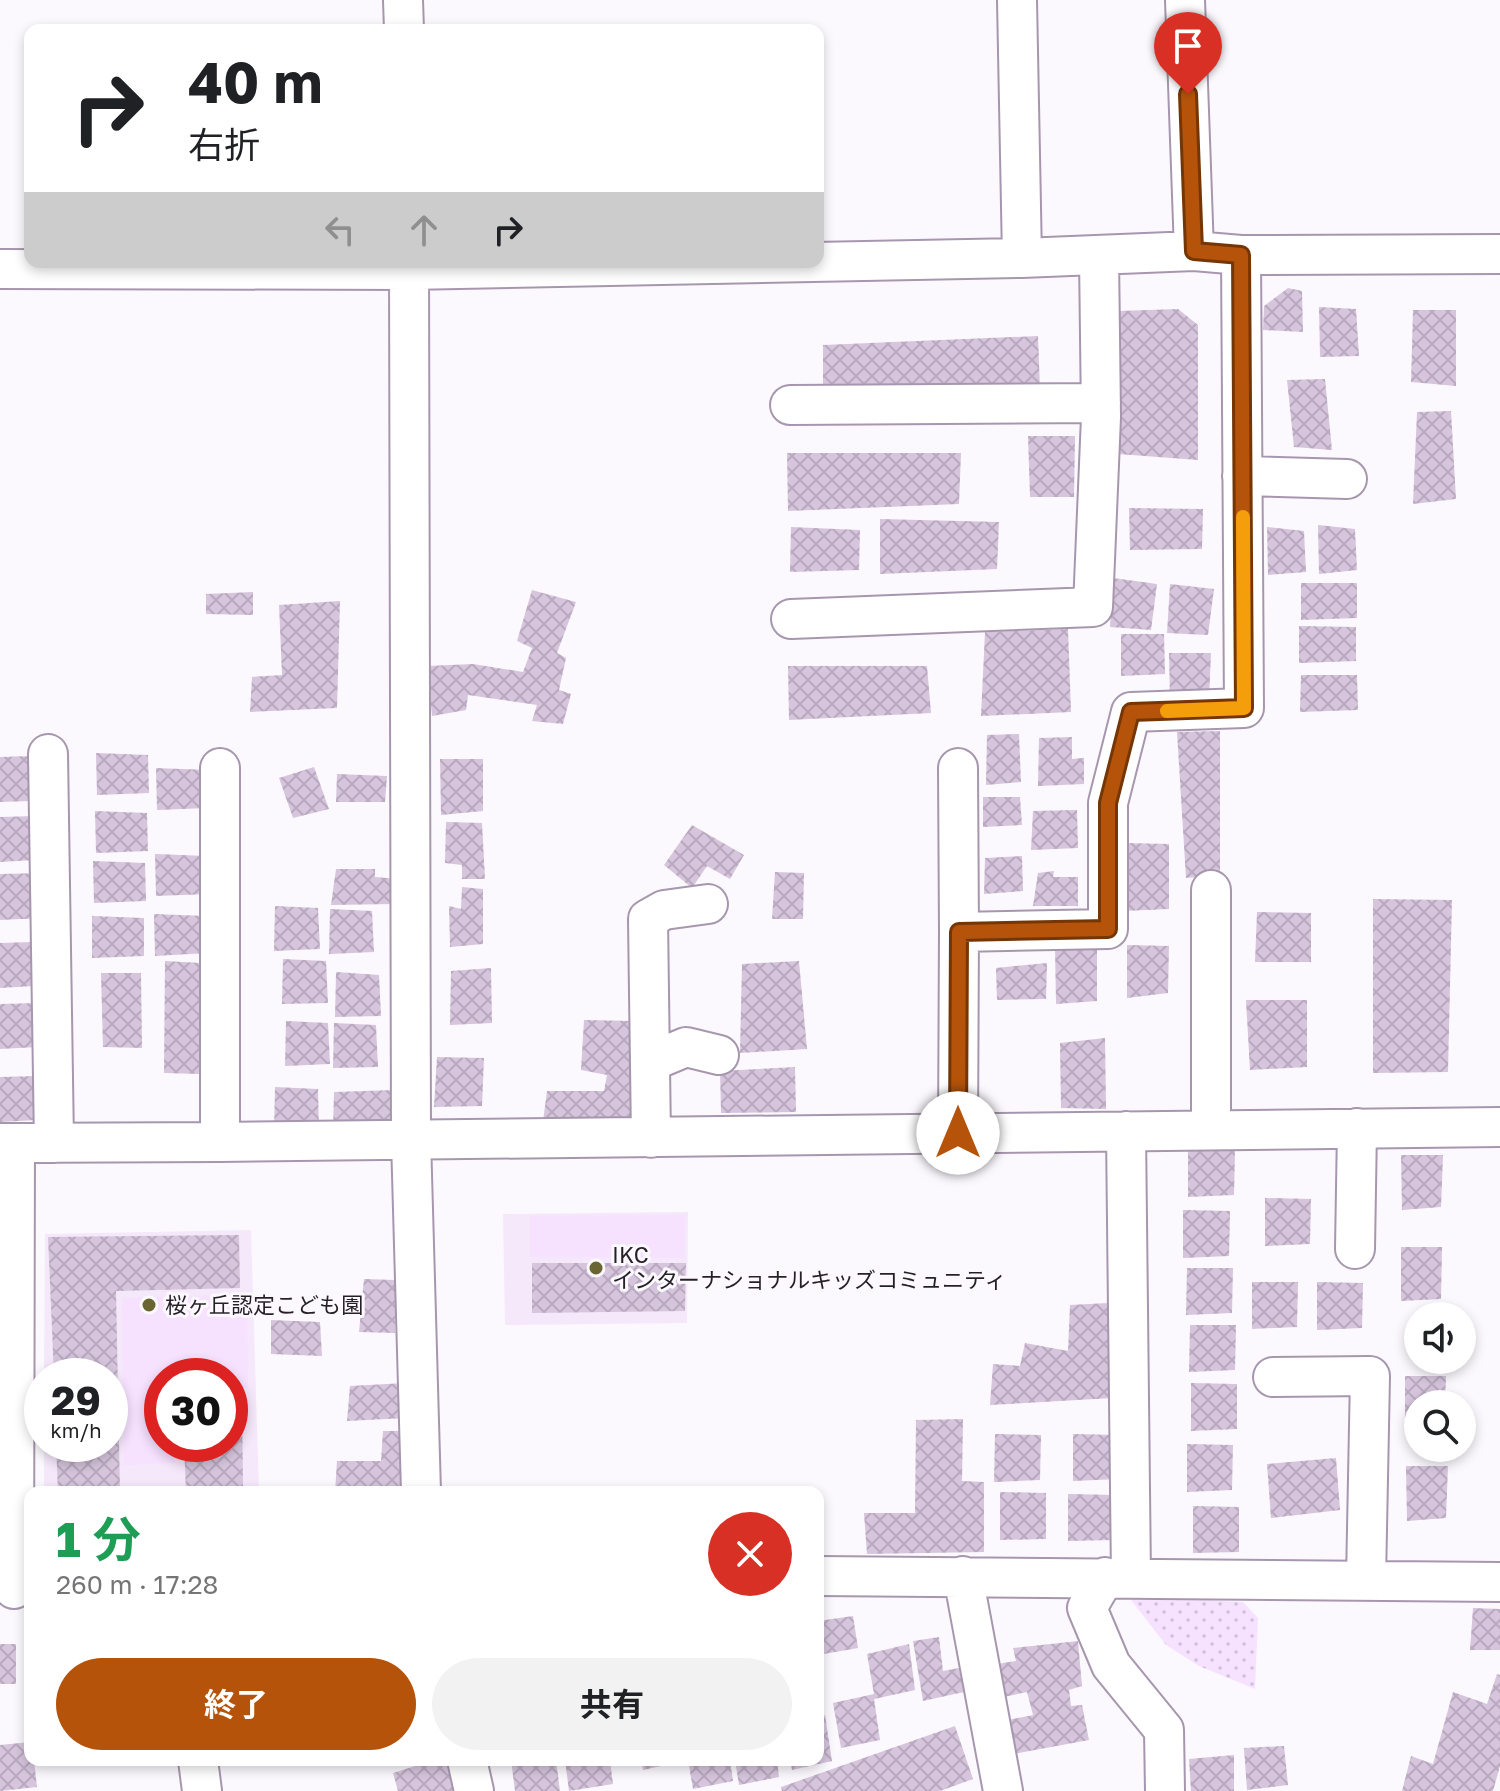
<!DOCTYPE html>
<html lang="ja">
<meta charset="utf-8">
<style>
:root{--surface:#fff;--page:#f2f2f2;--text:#202124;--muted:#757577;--accent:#b45309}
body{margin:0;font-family:"Golos Text","Noto Sans JP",sans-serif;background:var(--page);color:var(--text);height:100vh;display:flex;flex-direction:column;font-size:30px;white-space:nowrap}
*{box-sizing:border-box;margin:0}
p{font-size:26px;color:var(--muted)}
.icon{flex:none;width:44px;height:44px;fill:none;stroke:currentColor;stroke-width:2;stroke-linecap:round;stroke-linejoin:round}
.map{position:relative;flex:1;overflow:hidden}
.drawer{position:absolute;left:24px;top:1486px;width:800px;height:280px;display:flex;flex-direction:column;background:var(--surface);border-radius:16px;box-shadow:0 4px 12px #0003}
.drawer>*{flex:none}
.guide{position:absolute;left:24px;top:24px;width:800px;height:244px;border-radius:16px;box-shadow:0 4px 12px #0003;background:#fff;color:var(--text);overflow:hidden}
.tools{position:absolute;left:1404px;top:1302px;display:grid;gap:16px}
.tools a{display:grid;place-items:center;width:72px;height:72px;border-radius:50%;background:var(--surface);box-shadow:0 4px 12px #0003;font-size:40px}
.speed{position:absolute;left:24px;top:1358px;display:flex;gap:16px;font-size:40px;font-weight:700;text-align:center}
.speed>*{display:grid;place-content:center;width:104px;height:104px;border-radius:50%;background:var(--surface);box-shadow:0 4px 12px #0003;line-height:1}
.speed small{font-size:20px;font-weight:400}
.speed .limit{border:12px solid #d22;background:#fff;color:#111}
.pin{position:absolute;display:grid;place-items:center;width:68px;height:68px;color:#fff;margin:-82px -34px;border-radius:50% 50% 50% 0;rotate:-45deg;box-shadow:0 0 8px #0007}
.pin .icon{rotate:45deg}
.me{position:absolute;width:88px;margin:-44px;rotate:0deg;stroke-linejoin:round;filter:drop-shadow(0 0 6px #0008)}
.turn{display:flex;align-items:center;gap:28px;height:168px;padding:0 32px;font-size:36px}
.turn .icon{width:104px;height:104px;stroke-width:2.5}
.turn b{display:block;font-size:56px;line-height:68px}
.lanes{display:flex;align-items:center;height:76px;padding:0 32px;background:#0003;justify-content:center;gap:40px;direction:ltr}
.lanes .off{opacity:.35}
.round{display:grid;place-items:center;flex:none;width:84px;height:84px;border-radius:42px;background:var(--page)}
.overview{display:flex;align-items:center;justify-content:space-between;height:136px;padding:0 32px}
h1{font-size:48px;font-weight:700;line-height:60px;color:#1e9e55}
.primary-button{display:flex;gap:16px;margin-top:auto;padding:16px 32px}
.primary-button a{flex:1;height:92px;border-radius:48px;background:var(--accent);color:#fff;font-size:32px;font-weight:700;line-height:92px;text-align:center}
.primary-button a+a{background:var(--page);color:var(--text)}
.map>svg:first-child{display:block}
</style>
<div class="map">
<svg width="1500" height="1791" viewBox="0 0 1500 1791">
<defs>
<pattern id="grass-dots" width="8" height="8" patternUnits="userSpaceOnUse" patternTransform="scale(2)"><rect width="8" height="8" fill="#f6e1ff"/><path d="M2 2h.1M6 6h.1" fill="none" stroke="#d3c1db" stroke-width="1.8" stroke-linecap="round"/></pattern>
<pattern id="building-cross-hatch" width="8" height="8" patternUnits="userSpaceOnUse" patternTransform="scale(2)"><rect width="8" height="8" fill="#d6c5dd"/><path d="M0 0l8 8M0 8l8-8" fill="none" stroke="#b8a9be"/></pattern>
</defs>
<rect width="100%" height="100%" fill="#fcf9fe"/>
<!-- built -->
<path fill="#f5e8fb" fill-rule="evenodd" d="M688 1212 687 1323 505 1325 503 1214Z
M251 1230 259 1492H44V1444H110V1376H44L45 1234ZM162 1376H230V1444H162Z"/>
<!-- grass -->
<path fill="url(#grass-dots)" d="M1128 1596 1243 1602 1258 1618 1255 1689 1199 1666 1166 1645Z"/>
<!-- green -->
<path fill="#f6e1ff" d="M685 1215 684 1258 530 1257V1216Z
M247 1294 248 1388H230V1376H162V1444H175V1463L124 1465 122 1298Z"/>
<!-- building -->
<path fill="url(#building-cross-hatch)" d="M1288 288 1302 291 1303 332 1263 330 1264 306Z
M1319 307 1356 309 1359 356 1320 357Z
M1178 309 1198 325V460L1118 454 1120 311Z
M1413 310H1456V386L1411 382Z
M1038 336 1040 389 823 390V345Z
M1325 379 1332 450 1294 447 1287 380Z
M1451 411 1456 499 1413 504 1417 412Z
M1028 436H1075L1074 497H1030Z
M787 453H961L959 504 788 511Z
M1129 508 1203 509 1202 549 1130 550Z
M880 519 999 522 997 569 880 574Z
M1318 525 1355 529 1357 570 1319 574Z
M791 527 860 530 859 570 790 572Z
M1267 527 1304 531 1306 572 1268 575Z
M1113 578 1157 584 1151 630 1110 627Z
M1301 583H1357V618L1301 620Z
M1170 584 1214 589 1208 635 1167 633Z
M532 590 576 602 557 653 566 658 559 690 571 694 563 724 532 721 537 705 468 695 466 710 432 716 427 666 473 664 523 672 532 648 517 641Z
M253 592V615L206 614V594Z
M340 601 337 708 250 712 252 677 282 675 279 605Z
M1299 626 1356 627V661L1299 663Z
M1068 629 1071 712 981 716 985 632Z
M1121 634H1164L1165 674 1121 676Z
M1169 653H1211L1209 698 1170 702Z
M788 666H927L931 713 789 720Z
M1301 675H1357L1358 710 1300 712Z
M1220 731V875L1186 878 1177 732Z
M1019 734 1021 782 986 785 987 735Z
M1072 737V759L1084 758V784L1038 786 1039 738Z
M96 753 148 755 149 793 97 795Z
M31 756 30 801 0 802V757Z
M440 759H483V811L441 815Z
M314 767 329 809 293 818 279 778Z
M156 768 208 770V808L157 810Z
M337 774 387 776 385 802H336Z
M983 797H1020L1022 825 983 827Z
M1077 810 1078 848 1031 850 1033 811Z
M95 811 147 813 148 851 96 853Z
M35 816V860L0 862V817Z
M446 822 482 823 485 879H462V865L445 863Z
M692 825 744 855 730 879 707 866 692 888 664 865Z
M1127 843 1169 844V909L1124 911Z
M155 854 207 856 208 894 156 896Z
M1022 856 1023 891 984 894 985 858Z
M93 861 145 863 146 901 94 903Z
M336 869H375V877L398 879 396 904 331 905Z
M1054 871 1053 877H1078V906H1033L1038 873Z
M775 872 804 873 803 919H772Z
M45 873 44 918 0 920V874Z
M462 887 483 889V944L450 947 449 906 461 909Z
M1373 899 1452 900 1448 1072 1373 1073Z
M275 906 318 908 320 949 274 951Z
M330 909 372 911 374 952 329 954Z
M1257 912 1311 913V962H1255Z
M154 914 206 916 207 953 155 956Z
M92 916 144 918V956L92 958Z
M33 942V986L0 988V943Z
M1127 945 1169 946 1168 993 1127 998Z
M1055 947H1097V1001L1056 1004Z
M283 959 326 961 328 1003 282 1004Z
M165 961 201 963 202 1074 164 1073Z
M799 961 807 1049 740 1053 742 964Z
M1047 963 1046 999 997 1000 996 968Z
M491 968 492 1023 450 1025 451 971Z
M336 972 379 975 381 1016 335 1017Z
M101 973H141L142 1048 103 1047Z
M1246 1000H1307V1067L1250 1070Z
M38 1003V1047L0 1049V1004Z
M584 1020 633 1021V1127L542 1129 547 1091H604L607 1075 581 1070Z
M286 1021 328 1023 330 1064 285 1066Z
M334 1023 376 1025 378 1067 333 1068Z
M1105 1038 1106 1109 1061 1108 1060 1043Z
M437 1057 484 1058 482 1106 434 1107Z
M795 1067 796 1112 721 1113 720 1071Z
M37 1076V1120L0 1122V1077Z
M275 1087 318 1089 319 1131 274 1132Z
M394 1090 393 1125 333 1128 334 1092Z
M1188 1149 1235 1150 1234 1195 1188 1197Z
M1401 1155H1443L1441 1207 1402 1210Z
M1265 1198 1311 1199 1310 1244 1265 1246Z
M1183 1210 1230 1211 1229 1256 1183 1258Z
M239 1235 240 1288 116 1291 120 1492H58L56 1444H110V1376H54L48 1237Z
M1401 1247H1442L1441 1299 1401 1301Z
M532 1263H686L685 1311 532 1313Z
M1187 1268H1233L1232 1313 1186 1315Z
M364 1279 396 1280 395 1333 359 1332Z
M1252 1282H1298L1297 1327 1252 1329Z
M1317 1282 1363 1283 1362 1328 1317 1330Z
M1108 1303 1113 1398 990 1405 993 1364 1020 1366 1025 1343 1068 1351 1070 1305Z
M271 1320 320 1322 322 1356 271 1354Z
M1190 1325H1236L1235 1370 1189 1372Z
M1405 1376H1446L1445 1404H1418V1429L1405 1430Z
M405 1383 406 1418 347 1421 350 1386Z
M1191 1383 1237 1384V1429L1191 1431Z
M230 1393H242L243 1492H186L184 1444H230Z
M963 1419 962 1481 984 1482V1552L867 1554 864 1513H915L916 1420Z
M383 1431H406L408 1492H335L337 1461H381Z
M995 1434 1041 1435 1040 1480 994 1482Z
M1073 1434 1119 1435V1479L1073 1481Z
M1187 1444 1233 1445 1232 1490 1187 1492Z
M1336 1458 1340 1510 1271 1518 1267 1464Z
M1406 1466H1448L1446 1518 1407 1521Z
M1000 1492 1046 1493V1539L1000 1540Z
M1068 1494 1115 1495 1114 1540 1068 1541Z
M1193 1506 1239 1507V1552L1193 1553Z
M1473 1608 1500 1609V1650H1470Z
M853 1616 858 1648 818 1655V1621Z
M939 1637 943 1671 959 1668 964 1692 923 1701 913 1641Z
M1078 1641 1082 1686 1069 1690 1071 1706 1082 1705 1089 1740 1013 1754 1008 1720 1033 1715 1027 1692 999 1698 991 1665 1016 1661 1013 1648Z
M0 1644H16V1684H0Z
M909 1644 915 1690 874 1699 880 1740 841 1748 833 1703 874 1694 867 1654Z
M25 1646H30V1684H25Z
M1497 1674 1500 1675V1766L1493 1791H1402L1411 1756 1433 1764 1453 1692 1487 1704Z
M825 1715 832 1761 792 1770 790 1760H818V1717Z
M955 1726 973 1779 940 1791H782L781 1787Z
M30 1742V1760H34L37 1787 0 1791V1745Z
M1284 1746 1288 1785 1247 1790 1244 1748Z
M1234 1755V1791H1191L1189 1759Z
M434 1760H445L454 1791H398L393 1773Z
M511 1760H556L560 1791H515Z
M565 1760H610L613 1784 569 1791Z
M641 1760H684V1761L643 1770Z
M688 1760H730L733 1781 693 1789Z
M735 1760H777L779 1777 739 1785Z"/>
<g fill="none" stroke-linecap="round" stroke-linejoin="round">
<defs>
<path id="minor" d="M403 0 404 30
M1017 0 1022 258
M1185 0 1194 251
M409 262 411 1139 421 1492
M0 269 409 270 1022 258 1194 251 1241 255 1500 254
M790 405 1101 403
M1242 476 1347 479
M791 619 1093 607 1101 417 1099 255
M48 754 54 1143
M220 768V1142
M958 768 959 932
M1211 890V1130
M650 1062 686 1047 719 1055
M1126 1131 1131 1578
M958 1133 959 932 1108 929V803L1131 712 1244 708 1241 255
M651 1138 648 919 664 910 708 904
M0 1143 220 1142 1500 1127
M1355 1249 1357 1128
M1273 1377 1370 1376 1366 1580
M818 1576 1500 1582
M963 1576 1003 1791
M1105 1577 1087 1608 1111 1665 1164 1730 1165 1791
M14 1589 15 1143
M198 1760 202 1791
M467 1760 474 1791"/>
</defs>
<!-- minor casing -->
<use href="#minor" stroke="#a797ae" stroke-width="42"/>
<!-- minor -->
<use href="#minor" stroke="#fff" stroke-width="38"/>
</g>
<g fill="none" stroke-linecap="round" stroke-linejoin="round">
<defs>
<path id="route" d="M958 1133 959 932 1108 929V803L1131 712 1244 708 1241 255 1194 251 1188 94"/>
</defs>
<!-- route casing -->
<use href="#route" stroke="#753606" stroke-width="20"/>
<!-- route -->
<use href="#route" stroke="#b45309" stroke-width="14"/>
<!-- slow -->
<path stroke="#f59e0b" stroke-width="14" d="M1167 711 1244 708 1243 517"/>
</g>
<!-- markers -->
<g fill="#696633" stroke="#fcf9fe" stroke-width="3">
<circle cx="596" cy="1268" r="8"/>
<circle cx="149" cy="1305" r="8"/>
</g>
<g text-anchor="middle" stroke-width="6" stroke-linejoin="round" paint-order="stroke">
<!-- poi labels -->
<g font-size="22" fill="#261f28" stroke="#fcf9fe" text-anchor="start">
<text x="612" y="1263">IKC<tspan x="612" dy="25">インターナショナルキッズコミュニティ</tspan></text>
<text x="165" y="1313">桜ヶ丘認定こども園</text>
</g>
</g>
</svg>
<div class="tools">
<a><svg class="icon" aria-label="sound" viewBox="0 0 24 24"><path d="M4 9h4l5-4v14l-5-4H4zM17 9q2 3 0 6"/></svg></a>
<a><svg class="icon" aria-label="search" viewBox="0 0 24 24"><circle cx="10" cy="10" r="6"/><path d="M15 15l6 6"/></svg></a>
</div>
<div class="speed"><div>29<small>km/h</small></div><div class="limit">30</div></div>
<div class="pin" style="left:1188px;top:94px;background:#d93025"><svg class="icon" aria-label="arrive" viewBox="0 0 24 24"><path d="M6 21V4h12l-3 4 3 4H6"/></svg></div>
<svg class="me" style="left:958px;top:1133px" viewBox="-20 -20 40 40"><circle r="19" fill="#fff"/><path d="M0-13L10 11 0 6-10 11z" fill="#b45309"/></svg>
<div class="guide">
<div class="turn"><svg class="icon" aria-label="right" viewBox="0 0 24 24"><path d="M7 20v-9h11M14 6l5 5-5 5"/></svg><div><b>40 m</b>右折</div></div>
<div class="lanes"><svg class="icon off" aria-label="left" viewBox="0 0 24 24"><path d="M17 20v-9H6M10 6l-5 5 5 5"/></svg><svg class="icon off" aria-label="ahead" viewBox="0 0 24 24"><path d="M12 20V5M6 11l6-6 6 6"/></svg><svg class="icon" aria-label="right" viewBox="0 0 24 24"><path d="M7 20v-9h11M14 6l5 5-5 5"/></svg></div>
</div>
<section class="drawer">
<div class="overview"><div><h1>1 分</h1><p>260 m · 17:28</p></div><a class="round" style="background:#d93025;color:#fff"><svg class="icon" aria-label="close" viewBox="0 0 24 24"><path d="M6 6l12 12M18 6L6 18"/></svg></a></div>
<div class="primary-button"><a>終了</a><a>共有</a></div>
</section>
</div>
